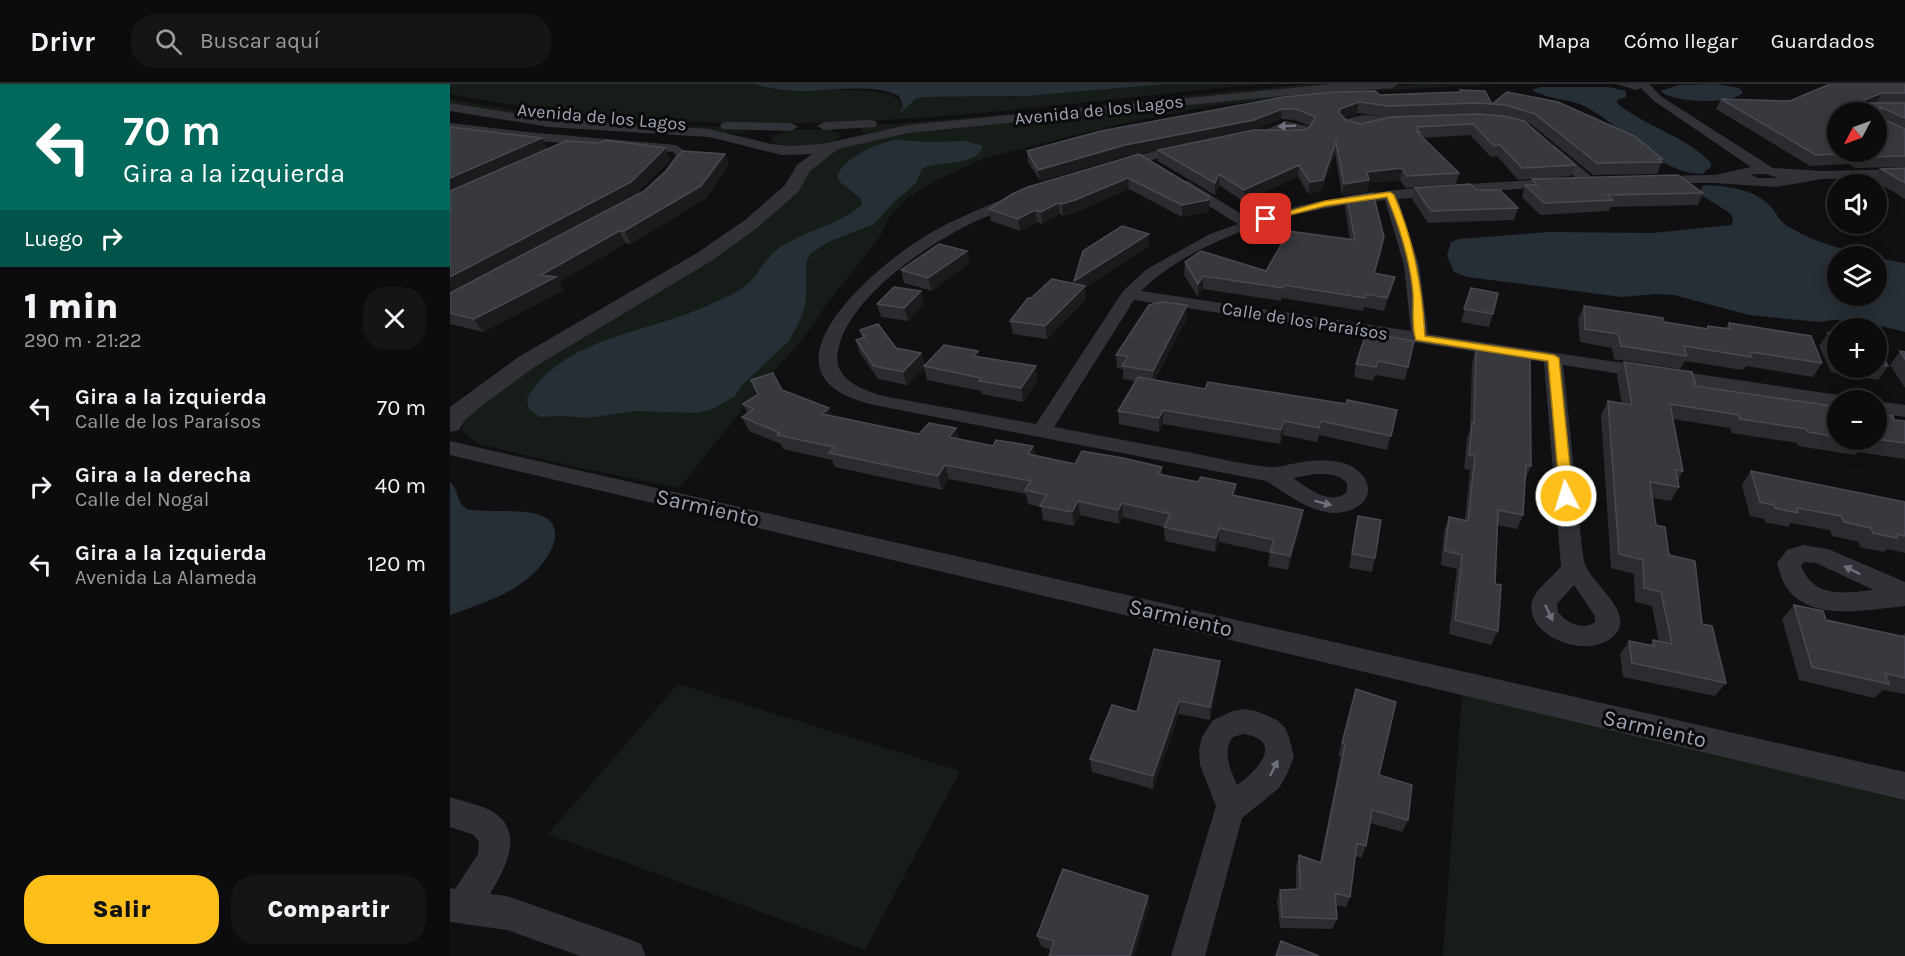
<!DOCTYPE html>
<html lang="es">
<meta charset="utf-8">
<style>
:root{--surface:#0c0c0e;--page:#151517;--text:#f1f3f6;--muted:#9a9b9e;--line:#2c2c2e;--accent:#ffbf1b}
body{margin:0;font-family:Karla,sans-serif;background:var(--page);color:var(--text);height:100vh;display:flex;flex-direction:column;font-size:22px;white-space:nowrap}
*{box-sizing:border-box;margin:0}
p{font-size:20px;color:var(--muted)}
.icon{flex:none;width:33px;height:33px;fill:none;stroke:currentColor;stroke-width:2;stroke-linecap:round;stroke-linejoin:round}
.map{position:relative;flex:1;overflow:hidden}
.drawer{display:flex;flex-direction:column;background:var(--surface);width:450px}
.drawer>*{flex:none}
.banner{background:#00695c;color:#fff;overflow:hidden}
.needle{width:39px;rotate:229deg}
.buttons{position:absolute;left:1377px;top:18px;display:grid;gap:12px}
.buttons a{display:grid;place-items:center;width:60px;height:60px;border-radius:50%;background:var(--surface);box-shadow:0 3px 15px #0003,0 0 0 2px var(--line);font-size:30px}
.pin{position:absolute;display:grid;place-items:center;width:51px;height:51px;color:#fff;margin:-26px;border-radius:12px;box-shadow:0 3px 9px #0006}
.me{position:absolute;width:66px;margin:-33px;rotate:355deg;stroke-linejoin:round;filter:drop-shadow(0 0 4px #0008)}
.turn{display:flex;align-items:center;gap:21px;height:126px;padding:0 24px;font-size:27px}
.turn .icon{width:78px;height:78px;stroke-width:2.5}
.turn b{display:block;font-size:42px;line-height:51px}
.then{display:flex;align-items:center;height:57px;padding:0 24px;background:#0003;gap:12px;font-size:22px}
.round{display:grid;place-items:center;flex:none;width:63px;height:63px;border-radius:24px;background:var(--page)}
.head{display:flex;align-items:center;justify-content:space-between;height:102px;padding:0 24px}
h1{font-size:36px;font-weight:800;line-height:45px}
.button{display:flex;gap:12px;margin-top:auto;padding:12px 24px}
.button a{flex:1;height:69px;border-radius:24px;background:var(--accent);color:#111;font-size:24px;font-weight:800;line-height:69px;text-align:center}
.button a+a{background:var(--page);color:var(--text)}
ul{padding:0;list-style:none}
li{display:flex;align-items:center;gap:18px;height:78px;padding:0 24px}
li div{flex:1}
li b{display:block;font-size:22px}
li em{font-style:normal}
header{display:flex;align-items:center;gap:36px;box-sizing:border-box;height:84px;padding:0 30px;background:var(--surface);border-bottom:2px solid var(--line)}
header strong{font-size:28px}
nav{display:flex;gap:33px;margin-inline-start:auto;font-size:21px}
.search{width:420px;height:54px;background:var(--page);display:flex;align-items:center;gap:15px;box-sizing:border-box;padding:0 21px;border-radius:24px;color:var(--muted);font-size:22px}
main{display:flex;flex:1;min-height:0}
.map>svg:first-child{display:block}
</style>
<header>
<strong>Drivr</strong>
<div class="search"><svg class="icon" aria-label="search" viewBox="0 0 24 24"><circle cx="10" cy="10" r="6"/><path d="M15 15l6 6"/></svg>Buscar aquí</div>
<nav><a>Mapa</a><a>Cómo llegar</a><a>Guardados</a></nav>
</header>
<main>
<section class="drawer">
<div class="banner">
<div class="turn"><svg class="icon" aria-label="left" viewBox="0 0 24 24"><path d="M17 20v-9H6M10 6l-5 5 5 5"/></svg><div><b>70 m</b>Gira a la izquierda</div></div>
<div class="then">Luego<svg class="icon" aria-label="right" viewBox="0 0 24 24"><path d="M7 20v-9h11M14 6l5 5-5 5"/></svg></div>
</div>
<div class="head"><div><h1>1 min</h1><p>290 m · 21:22</p></div><a class="round"><svg class="icon" aria-label="close" viewBox="0 0 24 24"><path d="M6 6l12 12M18 6L6 18"/></svg></a></div>
<ul>
<li><svg class="icon" aria-label="left" viewBox="0 0 24 24"><path d="M17 20v-9H6M10 6l-5 5 5 5"/></svg><div><b>Gira a la izquierda</b><p>Calle de los Paraísos</p></div><em>70 m</em></li>
<li><svg class="icon" aria-label="right" viewBox="0 0 24 24"><path d="M7 20v-9h11M14 6l5 5-5 5"/></svg><div><b>Gira a la derecha</b><p>Calle del Nogal</p></div><em>40 m</em></li>
<li><svg class="icon" aria-label="left" viewBox="0 0 24 24"><path d="M17 20v-9H6M10 6l-5 5 5 5"/></svg><div><b>Gira a la izquierda</b><p>Avenida La Alameda</p></div><em>120 m</em></li>
</ul>
<div class="button"><a>Salir</a><a>Compartir</a></div>
</section>
<div class="map">
<svg width="1455" height="872" viewBox="0 0 1455 872">
<rect width="100%" height="100%" fill="#101012"/>
<!-- green -->
<path fill="#161d18" d="M0 0H304C322 6 342 8 360 7 385 7 444 0 453 22L450 27 465 15 475 13 576 12 718 0H814C707 9 601 24 494 32 330 45 162 43 1 10Z
M865 0H900L724 15 454 43 417 49 413 48 410 42C562 33 713 11 865 0Z
M969 0H1048L921 7 765 21 666 41 535 74 487 96 457 114 439 133 431 151 377 220 353 255 319 292 229 404 126 383 33 361 19 354 12 346 15 333 97 273 252 179 378 70 395 62 450 49 931 2Z
M0 15C99 35 200 42 301 44L290 50 257 46 134 38 63 30 0 19Z
M342 46H381L391 51C377 67 338 66 321 57L322 52Z
M1013 597 1455 696V872H993Z
M228 600 510 687 415 866 98 750Z"/>
<!-- water -->
<path fill="#262e36" d="M304 0H718L576 12 475 13 465 15 452 28 450 27 453 22 449 12C424 0 389 6 361 7 342 8 322 6 304 0Z
M1266 0 1289 4 1293 9C1280 21 1224 19 1210 7L1229 1Z
M1090 3H1158L1176 7V13L1167 16V19C1195 43 1235 51 1261 79V83L1252 90C1209 90 1173 42 1136 23 1119 14 1098 16 1082 6Z
M446 56 480 58 516 57 533 62C528 83 488 76 472 85L466 99 443 119 424 140 378 158 360 170 356 179V216L352 232 345 246 339 257 292 301 285 312 263 325 247 329 186 327 138 334 113 332 90 333 79 325 77 314C115 251 202 249 263 219 274 214 286 209 295 202 308 192 314 175 328 165 354 146 388 142 412 121L411 115 390 98 387 92C395 73 427 59 446 56Z
M1256 101C1278 102 1305 105 1321 123 1330 133 1327 137 1343 145 1366 159 1395 166 1421 172H1388V212H1426L1427 174 1455 179V248L1412 237 1382 236 1369 238 1299 231 1224 211 1206 210 1172 213 1017 193 1004 188 997 172 1001 158 1009 155 1099 148 1202 149 1282 141 1283 136 1281 130 1250 110 1252 103Z
M0 398C10 407 5 417 17 425 39 430 81 422 99 436 108 444 106 457 101 466 81 505 39 517 0 531Z"/>
<g fill="none" stroke-linecap="round" stroke-linejoin="round">
<!-- minor -->
<path fill="#313237" fill-rule="evenodd" d="M1166 0H1199L1212 13 1323 84 1372 87 1455 85V93L1372 95 1326 103 1265 99H1199L1198 96 1199 93 1204 92 1265 91 1301 83 1204 17 1191 4 1186 6ZM1301 90H1316L1328 94H1307Z
M914 31 956 34 962 37 956 40 901 39 923 43V47C912 49 898 48 889 41L891 36Z
M835 37 861 43 863 45 856 53 852 55 826 54V50L849 47 836 44 811 55 805 51Z
M0 39 77 48 226 61 239 70 223 94 218 95 212 91 226 71 223 68 77 56 0 45Z
M738 59 744 63 742 66 665 85 659 81 661 78Z
M1100 60 1104 61 1143 94 1144 97 1143 100H1133L1096 67V61Z
M1111 94 1117 98 1116 101 948 115 969 181 978 250 1388 311 1395 313 1397 316H1388V323L1113 281C1118 325 1122 369 1127 413 1130 434 1130 456 1134 477 1138 497 1183 526 1167 548 1144 580 1073 553 1082 517 1086 504 1104 493 1111 482L1094 278 684 216 604 343C652 352 700 361 748 370 771 375 796 381 819 383 827 384 835 381 842 380 860 376 878 374 896 380 918 387 929 414 903 425 871 439 842 412 816 397L424 321C405 316 380 309 371 288 353 243 440 173 474 153 501 136 532 124 561 112L566 111 573 115C564 124 536 132 524 138 478 160 403 210 389 262 380 293 407 304 433 312L586 340 673 207 697 185 760 150 788 140 728 103 726 100 728 97H738L801 136C897 102 1009 102 1111 94ZM935 116 954 181 961 247 691 207C751 149 855 123 935 116ZM865 390C877 390 888 389 897 399V408C880 423 857 403 843 394ZM1124 501 1145 532V538C1132 547 1117 539 1108 528L1107 520Z
M1426 317 1455 321V333L1426 329Z
M0 357 1455 688V716L0 371Z
M1353 461 1378 465 1455 498V522C1418 525 1359 540 1335 501 1331 495 1329 486 1327 479L1337 466ZM1355 478 1366 479 1424 506C1395 509 1363 515 1351 481Z
M794 625 806 627 827 636 835 644 839 653 844 673 837 690 829 704 792 734 755 872H721L766 722 750 681 749 666 752 653 763 636 783 627ZM794 650C836 657 806 688 787 701 780 686 772 667 783 653Z
M0 713C14 718 33 721 45 729 75 751 54 786 40 810L57 812 179 855 191 860 196 872H130L57 846 0 838V804L5 805 28 770 29 758 24 751 0 743Z"/>
<!-- tertiary -->
<path fill="#313237" fill-rule="evenodd" d="M881 0H948L942 4 821 13 458 49 388 65 360 87 348 108 307 144 261 177 86 282 34 320 15 336 9 346 0 348V323L70 272 247 169 295 136 335 101 347 81 362 70 332 71 259 53 99 43 0 27V19L99 35 259 45 321 60 342 62 372 60 458 41Z
M420 36 425 37 427 40 425 43 374 46 367 42 374 38Z
M277 38 341 39 348 43 341 47 272 45 270 42 272 39Z"/>
</g>
<!-- wall -->
<path fill="#2c2c30" fill-rule="evenodd" d="M1455 0V19H1425H1455V83L1405 84 1399 80 1360 82 1266 25 1271 15 1340 17Z
M1010 6 1042 20 1057 8 1213 75 1207 90 1143 91 1081 40 1075 38 1125 81 1121 92 1068 96 1047 72 1041 73 1020 51 973 54 1009 89 1006 100 955 104 950 96 919 99 917 108 892 111 885 69 871 107 858 110 848 92 794 118 769 101 765 111 708 77V66L853 46 859 44 860 42 845 36 831 35 803 46 676 72 590 97 578 78 577 67 651 47 930 11 1010 9ZM907 29 937 33 1026 30 911 40 896 36 894 34Z
M0 43 98 65 215 64 220 76 187 109 84 165 275 70 279 81 256 114 181 160 176 159 109 198 114 206 33 248 0 240Z
M689 70 760 113 759 124 758 128 732 133 679 105 626 128 613 132 610 130 592 140 587 138 570 147 541 137 539 125Z
M1455 84V115L1424 96 1431 85Z
M1082 95 1253 109 1248 121 1160 123 1159 127 1090 131 1072 113 1075 101H1080Z
M965 104 1027 106 1068 124 1064 136 978 139 962 115Z
M897 113 932 166 925 189 942 205 934 227 914 223 913 227 832 214 831 217 753 205 748 213 734 191 735 178 816 187 900 155 895 124Z
M699 150V162L635 204 636 215 597 255 563 250 560 237 581 214 624 200Z
M517 167 519 179 482 207 454 199 451 186Z
M1021 204 1043 230 1039 243 1011 238Z
M471 207 474 220 458 237 431 233 427 220Z
M737 221V234L705 296 755 305 896 320 947 326 937 366 869 351 867 358 833 351 830 360 713 340 709 348 669 340 668 327 685 297 673 295V285L667 284 666 271Z
M1134 222 1214 238 1256 244 1258 242 1276 244 1279 239 1372 279 1363 293 1296 282 1293 286 1235 277 1230 285 1164 275 1162 264 1130 258 1128 235Z
M410 246 446 264 471 269 475 281 528 267 529 273 588 296 573 318 532 310 531 307 477 296 474 284 457 301 428 295 410 269 406 256 412 254Z
M1378 249 1388 250V284H1426V260L1438 282 1428 296 1381 288 1369 262Z
M929 254 964 257 955 296 925 291 923 297 904 293 906 280Z
M1026 265 1081 382 1075 396 1073 431 1067 445 1047 441 1045 500 1048 547 1041 561 999 550 1007 485 991 481 994 447 999 433 1015 436 1020 386 1014 385 1017 353 1020 346 1022 279Z
M1450 267 1455 268V304L1440 281Z
M1174 278 1246 302 1388 323V356H1426V329L1444 336 1455 337V375L1408 368 1405 371 1348 362 1347 359 1282 349 1280 344 1223 335 1233 387 1228 396 1229 403 1221 417 1202 414 1206 441 1252 540 1276 599 1265 612 1173 593 1170 570 1179 557 1200 561 1203 556 1209 558 1202 522 1185 518 1184 490 1161 484 1151 331 1158 317 1172 320 1167 292Z
M301 296 332 306 379 324 382 333 469 350 506 344 509 355 543 362H583L585 372 625 380 712 383V391L748 398 786 400 785 411 853 426 851 440 838 486 818 482 820 469 769 458 765 468 715 457 714 443 673 433 669 440 630 431 624 442 593 436 591 423 578 420 576 410 499 395 492 406 385 383 382 376 333 365 331 360 299 347 292 333 297 329 293 320 308 311Z
M1301 387 1455 418V469L1437 465 1434 468 1410 463 1409 458 1382 452 1380 446 1341 439 1338 443 1315 438 1314 435 1300 432 1292 401Z
M908 432 925 474 922 488 899 484 905 446Z
M1344 521 1376 536 1451 552 1455 549V610L1433 606 1424 614 1349 596 1332 535Z
M769 590 760 636 729 630 703 705 642 688 640 675 687 628Z
M906 605 929 691 958 736 952 748 920 739 916 762 911 774 905 772 900 813 896 823 886 821 887 835 882 845 830 844 827 817 830 806 846 805V783L849 771 870 778 891 673 888 672Z
M698 812 699 823 684 872H599L601 866 591 862 587 852Z"/>
<!-- shaded-wall -->
<path fill="#1b1b1e" d="M1432 9 1426 19 1408 26 1414 16Z
M909 18 907 29 888 36 890 25Z
M832 25 831 35 803 46 676 72 590 97 588 86 675 61Z
M92 54 98 65 0 109V94Z
M886 58 885 69 871 107 858 110 860 98Z
M215 64 220 76 187 109 0 210V193Z
M275 70 279 81 256 114 181 160 174 147Z
M849 81 848 92 794 118V106Z
M952 84 950 96 919 99 917 108 892 111 894 100 917 88Z
M769 90V101L765 111V99Z
M678 94 679 105 626 128 613 132 612 120Z
M760 113 759 124 758 128 732 133V121Z
M608 119 610 130 592 140 591 128Z
M585 126 587 138 570 147 568 135Z
M169 147 176 159 109 198 114 206 33 248 24 235 91 191Z
M699 150V162L635 204 636 215 597 255 595 242 625 210 624 197Z
M934 153 932 166 922 202 924 189Z
M517 167 519 179 482 207 478 194Z
M753 192V205L748 213V200Z
M945 193 942 205 934 227 937 214Z
M471 207 474 220 458 237 454 224Z
M737 221V234L703 300V287Z
M528 267 531 280 523 272Z
M471 269 475 283 474 282V284L457 301 453 288Z
M586 282 588 296 573 318 571 304Z
M379 324 384 337 372 330Z
M713 326V340L709 348V334Z
M834 337 833 351 830 360 831 346Z
M506 344 510 358 499 353Z
M583 362 585 376 578 370Z
M495 381 499 395 492 406 488 392Z
M786 400 785 414 782 411Z
M628 417 630 431 624 442 622 428Z
M672 419 673 433 669 440 668 426Z
M853 426 851 440 838 486 840 472Z
M769 444V458L765 468 766 454Z
M770 577 769 590 760 636V623Z
M729 617V630L703 705V692Z
M698 812 699 823 684 872H680Z"/>
<!-- building -->
<path fill="#38393e" stroke="#484a51" stroke-width="1.5" fill-rule="evenodd" d="M1380 0H1455V9H1432L1414 16 1413 19H1455V34L1430 23 1431 34 1455 45V72L1412 73 1406 69 1366 71 1271 15 1340 17ZM1388 28H1426V68H1388Z
M1010 6 1035 7 1042 20 1057 8 1108 18 1184 52 1213 75H1208L1212 78 1147 79 1085 30 1056 21 1027 19 939 22 909 18 890 25 889 29 896 36 911 40 941 33 1028 30 1054 32 1074 37 1125 81 1072 84 1050 61 1044 62 1023 40 966 43 970 48H967L1009 89 957 92 952 84 917 88 919 96 894 100 886 58 873 96 860 98 849 81 794 106 769 90 765 99 708 66 804 46H853L859 44 866 33 846 25H832L804 36 675 61 588 86 577 67 651 47 834 13 886 8 925 7 930 11 1011 8Z
M0 43 92 54 0 94Z
M156 56 215 64 181 98 0 193V107L116 57 150 59Z
M232 67 275 70 251 102 174 147H169L91 191 106 193 24 235 0 229V209L194 107 217 86Z
M689 70 760 113 758 116 732 121 678 94 625 116 612 120 608 119 591 128 585 126 568 135 539 125 562 110 578 103Z
M1455 84V99L1431 85Z
M1228 91 1253 109 1158 111 1163 116 1094 119 1075 101H1087L1082 95Z
M1020 100 1027 106H1050L1068 124 981 127 965 104Z
M923 109 934 153 924 189 945 193 937 214 916 210 915 214 834 201 833 204 753 192 748 200 735 178 751 167 816 187 839 147 905 156 897 113Z
M672 142 699 150 624 197 633 167Z
M489 160 517 167 478 194 451 186Z
M602 195 635 202 595 242 560 237 578 214H581Z
M444 203 471 207 454 224 427 220Z
M1021 204 1048 209 1043 230 1014 225Z
M712 218 737 221 703 287 672 282 678 272 666 271 699 221Z
M1134 222 1213 234 1214 238 1258 245V242L1280 245 1279 239 1361 252 1372 279 1300 268 1301 273 1234 262 1237 272 1171 262 1168 250 1135 245Z
M428 240 446 264 471 269 453 288 424 282 406 256 415 253 410 246Z
M1378 249 1388 250V269Z
M930 251 964 257 958 283 928 277 926 283 906 280 915 252 929 254Z
M1426 260 1438 282 1426 280Z
M494 261 528 267 523 272 586 282 571 304 529 297 531 294 474 282Z
M1026 265 1080 274 1081 382 1076 381 1073 431 1048 426 1045 500 1051 501 1048 547 1005 536 1012 471 995 467 999 433 1018 437 1025 372 1019 371 1022 339H1024Z
M1450 267 1455 268V275Z
M1174 278 1242 288 1246 302 1388 323V353L1358 348 1356 345 1290 335 1289 331 1220 320 1233 387 1226 386 1229 403 1200 398 1206 441 1215 443 1219 471 1245 477 1252 540 1262 542 1276 599 1182 579 1179 557 1204 562 1203 556 1222 560 1211 508 1194 504 1193 476 1169 470 1158 317 1182 321Z
M323 289 332 306 379 324 372 330 469 350 479 339 506 344 499 353 543 362 546 356 583 362 578 370 625 380 632 367 673 374 712 383 708 390 748 398 751 393 786 400 782 411 853 426 840 472 820 468 824 456 769 444 766 454 714 443 720 430 672 419 668 426 628 417 622 428 590 422 597 411 575 406 581 397 495 381 488 392 379 369 384 363 327 351 330 349 292 333 304 325 293 320 308 310 301 296Z
M688 293 755 305 758 298 896 320 897 316 947 326 941 352 871 337 869 344 834 337 831 346 713 326 709 334 668 327Z
M1426 329 1443 332 1444 336 1455 337V359L1426 355Z
M1301 387 1455 418V452L1446 450 1447 454 1423 449 1421 444 1394 438 1391 432 1347 424 1348 429 1325 424 1324 421 1310 418Z
M908 432 931 436 925 474 902 470Z
M1344 521 1373 527 1376 536 1455 553V594L1435 589 1439 600 1362 583Z
M704 565 770 577 760 623 729 617 703 692 640 675 662 621 687 628Z
M906 605 946 618 929 691 962 701 958 736 922 726 916 762 907 759 900 813 885 809 887 835 832 833 830 806 850 805 849 771 871 779 895 660 892 659Z
M613 785 698 812 680 872H599L604 857 587 852Z
M831 857 869 872H826Z"/>
<!-- one-way arrows -->
<defs><path id="oneway-solid" d="M-6-.8H1V-3.2L6.5 0L1 3.2V.8H-6Z" transform="scale(1.5)"/></defs>
<g fill="#6e717c">
<use href="#oneway-solid" transform="translate(837 42) rotate(177)"/>
<use href="#oneway-solid" transform="translate(873 419) rotate(15)"/>
<use href="#oneway-solid" transform="translate(1402 486) rotate(-153)"/>
<use href="#oneway-solid" transform="translate(1099 529) rotate(65)"/>
<use href="#oneway-solid" transform="translate(824 684) rotate(-64)"/>
</g>
<!-- route -->
<path fill="#ffbf1b" stroke="#a67c12" stroke-width="1.5" d="M940 108 944 111C964 157 972 202 975 252L1104 271 1109 274 1123 412 1121 416H1112L1110 412 1098 277 966 256C961 243 964 224 963 209 960 176 950 144 937 113L875 122 816 137 811 135 875 117Z"/>
<g text-anchor="middle" stroke-width="6" stroke-linejoin="round" paint-order="stroke">
<!-- far-street labels -->
<g font-size="18" fill="#a0a5b4" stroke="#0b0b0d">
<text transform="translate(649 26) rotate(-6)" y="6">Avenida de los Lagos</text>
<text transform="translate(152 33) rotate(5)" y="6">Avenida de los Lagos</text>
<text transform="translate(855 237) rotate(9)" y="6">Calle de los Paraísos</text>
</g>
<!-- street labels -->
<g font-size="22" fill="#a0a5b4" stroke="#0b0b0d">
<text transform="translate(258 423) rotate(13)" y="8">Sarmiento</text>
<text transform="translate(731 533) rotate(13)" y="8">Sarmiento</text>
<text transform="translate(1205 644) rotate(13)" y="8">Sarmiento</text>
</g>
</g>
</svg>
<div class="buttons">
<a><svg class="needle" viewBox="-14 -14 28 28"><path d="M0-13l5 13h-10z" fill="#e53935"/><path d="M0 13l5-13h-10z" fill="#9a9b9e"/></svg></a>
<a><svg class="icon" aria-label="sound" viewBox="0 0 24 24"><path d="M4 9h4l5-4v14l-5-4H4zM17 9q2 3 0 6"/></svg></a>
<a><svg class="icon" aria-label="layers" viewBox="0 0 24 24"><path d="M12 4l9 5-9 5-9-5zM3 14l9 5 9-5"/></svg></a>
<a>+</a>
<a>−</a>
</div>
<div class="pin" style="left:816px;top:135px;background:#d93025"><svg class="icon" aria-label="arrive" viewBox="0 0 24 24"><path d="M6 21V4h12l-3 4 3 4H6"/></svg></div>
<svg class="me" style="left:1116px;top:412px" viewBox="-20 -20 40 40"><circle r="17" fill="#ffbf1b" stroke="#fff" stroke-width="3"/><path d="M0-11L8 9 0 5-8 9z" fill="#fff"/></svg>
</div>
</main>
